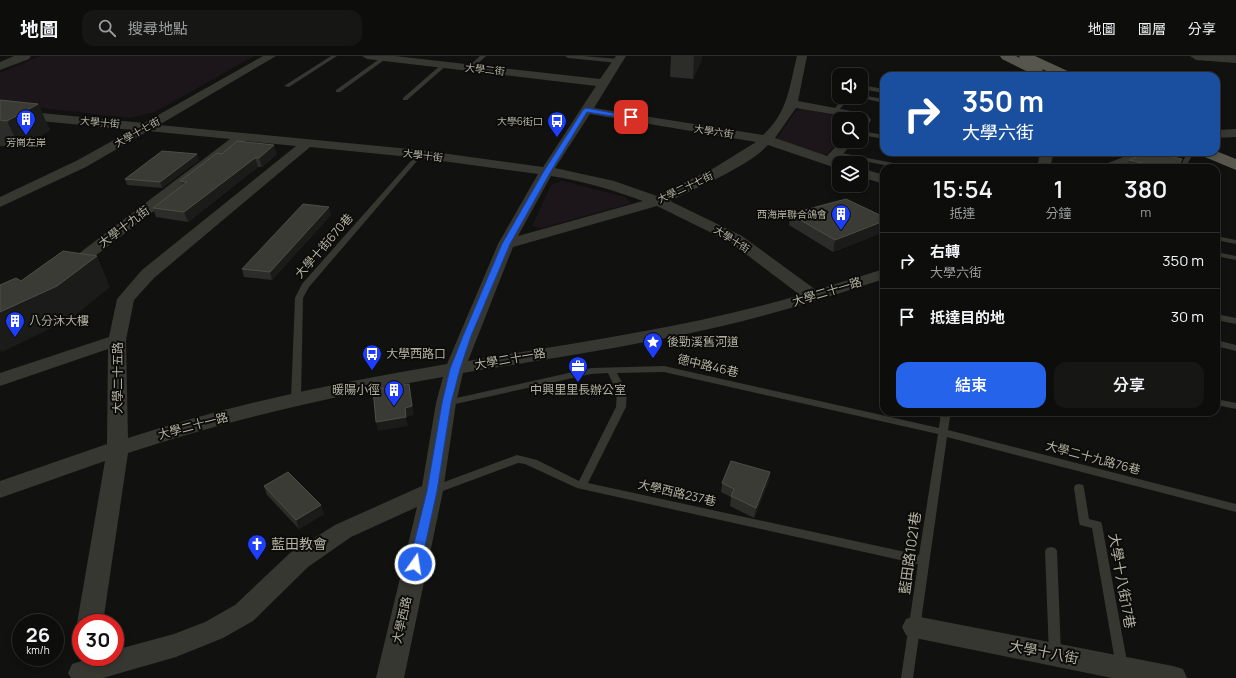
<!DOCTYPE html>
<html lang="zh-TW">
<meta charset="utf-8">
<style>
:root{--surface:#0d0d0c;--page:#161615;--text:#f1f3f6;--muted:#9a9c9d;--line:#2d2d2d;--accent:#2563eb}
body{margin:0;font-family:Manrope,"Noto Sans TC",sans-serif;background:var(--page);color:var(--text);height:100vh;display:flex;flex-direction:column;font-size:15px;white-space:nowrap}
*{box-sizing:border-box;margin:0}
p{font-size:13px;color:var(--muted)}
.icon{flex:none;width:22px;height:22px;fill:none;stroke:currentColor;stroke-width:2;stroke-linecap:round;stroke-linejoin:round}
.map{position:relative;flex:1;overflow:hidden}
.drawer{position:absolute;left:880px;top:108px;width:340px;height:252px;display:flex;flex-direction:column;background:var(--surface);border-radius:12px;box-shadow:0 2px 6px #0003,0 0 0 1px var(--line)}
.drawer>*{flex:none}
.hud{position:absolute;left:880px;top:16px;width:340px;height:84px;border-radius:12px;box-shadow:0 2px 6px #0003,0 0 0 1px var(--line);background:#1a4fa0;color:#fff;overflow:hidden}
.controls{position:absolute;left:832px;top:12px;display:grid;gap:8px}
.controls a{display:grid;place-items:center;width:36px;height:36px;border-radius:8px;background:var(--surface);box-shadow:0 2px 6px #0003,0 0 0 1px var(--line);font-size:20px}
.speed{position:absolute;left:12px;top:558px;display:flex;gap:8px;font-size:20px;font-weight:700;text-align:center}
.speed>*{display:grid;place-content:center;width:52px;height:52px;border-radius:50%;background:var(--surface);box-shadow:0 2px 6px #0003,0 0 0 1px var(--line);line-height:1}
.speed small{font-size:10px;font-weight:400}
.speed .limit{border:6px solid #d22;background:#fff;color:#111}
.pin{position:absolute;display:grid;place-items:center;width:34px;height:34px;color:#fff;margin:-17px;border-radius:8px;box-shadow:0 2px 6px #0006}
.me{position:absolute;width:44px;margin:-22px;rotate:13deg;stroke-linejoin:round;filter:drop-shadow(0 0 3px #0008)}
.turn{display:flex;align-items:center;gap:14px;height:84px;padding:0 16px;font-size:18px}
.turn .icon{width:52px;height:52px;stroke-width:2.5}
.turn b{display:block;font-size:28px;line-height:34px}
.eta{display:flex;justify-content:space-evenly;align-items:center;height:68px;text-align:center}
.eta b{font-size:24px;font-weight:600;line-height:28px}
.action{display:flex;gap:8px;margin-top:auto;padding:8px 16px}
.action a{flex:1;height:46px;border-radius:12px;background:var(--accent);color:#fff;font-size:16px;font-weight:600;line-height:46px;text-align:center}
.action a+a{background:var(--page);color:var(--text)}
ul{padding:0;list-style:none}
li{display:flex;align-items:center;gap:12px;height:56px;padding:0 16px;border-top:1px solid var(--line)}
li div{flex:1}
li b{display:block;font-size:15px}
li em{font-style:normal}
header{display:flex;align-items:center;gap:24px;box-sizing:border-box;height:56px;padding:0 20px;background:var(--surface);border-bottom:1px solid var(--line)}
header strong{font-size:19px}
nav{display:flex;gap:22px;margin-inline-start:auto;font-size:14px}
.search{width:280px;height:36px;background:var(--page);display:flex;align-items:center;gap:10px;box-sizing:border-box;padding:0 14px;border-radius:12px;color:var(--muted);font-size:15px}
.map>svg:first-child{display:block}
</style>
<header>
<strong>地圖</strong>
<div class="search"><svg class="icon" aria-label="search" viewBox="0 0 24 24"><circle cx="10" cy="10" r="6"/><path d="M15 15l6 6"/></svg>搜尋地點</div>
<nav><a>地圖</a><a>圖層</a><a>分享</a></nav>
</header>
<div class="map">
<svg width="1236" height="622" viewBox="0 0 1236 622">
<rect width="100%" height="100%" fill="#111110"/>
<!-- green -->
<path fill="#1c161a" d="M40 0H254L155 56 129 62 0 47V17Z
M801 53H806L852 63H839L840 85 827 98 820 99 779 85 777 82 796 55Z
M562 125 625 141 631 147 542 172 532 170 551 129Z"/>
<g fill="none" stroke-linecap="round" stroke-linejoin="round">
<!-- service -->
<path fill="#363731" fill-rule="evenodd" d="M331 0H337L289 31 284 30Z
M480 0H486L472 13H468V11Z
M565 0H583L618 3 621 5 618 7 568 2Z
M382 1 387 2 340 36H336V34Z
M442 8 447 9 407 44H403V42Z
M861 29 884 33V37L861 33Z
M861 39 884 43V47L857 41H861Z
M845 41H851L837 56H833V54Z
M861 75 884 79V83L861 79Z
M836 96 909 110 912 112H899L834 99V97Z
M1188 96H1194L1185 112H1179Z
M418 97 423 98 309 231 303 242 301 342 299 344H293L291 342 295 242 302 228Z
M1216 180 1236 184V188L1216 184Z
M1216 196 1236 200V204L1216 200Z
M1216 258 1236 262V268L1216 264Z
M1216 284 1236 289V295L1216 290Z
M664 310 939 372 941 356H951L948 374 1236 448V456L947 381 913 622H901L918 508 577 432 525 408 518 407 432 439 428 438 427 435 428 432 517 399 537 404 579 425 616 351 617 336 608 317 591 318 446 350 441 347 443 345 591 312ZM664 316 938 378 919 499 588 427 626 351 627 336 617 317Z
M1216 343 1236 347V353L1216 349Z
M1079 428 1083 429 1084 432 1089 463 1101 466 1102 469 1128 611 1127 615 1122 617 1117 615 1116 611 1092 472 1080 469 1079 466 1074 432 1075 429Z
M1051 491 1055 492 1057 495 1061 598 1059 602 1055 604 1051 602 1049 598 1045 495 1047 492Z"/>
<!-- minor -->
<path fill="#363731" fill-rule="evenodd" d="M263 0H276L159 69 420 94 543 111 596 30 367 3 362 0H395L600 23 616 0H626L594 52 763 79C788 56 789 32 797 0H807L798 45 867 58 871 64 865 73 861 74V63L796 52 775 82 827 100 841 85H854L838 104 844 107H839V113L768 89C746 112 699 130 670 145L742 180 816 234 884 213V223C829 241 775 258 718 271 634 290 548 303 463 317L456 347 443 435 404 622H376L417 451 351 481 308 511 253 565 223 582 176 601 103 622H71L68 617 72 608 94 601H115V594L174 578 205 566 235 549 290 497 335 469 422 430 436 347 443 321C335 340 233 362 128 397L103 567H81V575L77 567 105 405 0 442V425L107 388 108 293 0 330V317L109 281 117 243 142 214 296 90 245 85 73 217 67 219 61 217 59 214 61 211 230 83 148 75 86 111 0 151V141L76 105 132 74 0 61V53L144 67ZM590 58 756 86 714 112 657 140 614 125 555 112ZM310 91 420 102 538 118 498 188 447 308C339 326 233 348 128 382L126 284 134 244 154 222ZM551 120C583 125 613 134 643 145L518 180ZM657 150 730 186 800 239C692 271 579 286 468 305L513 191Z
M1236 73V81L1216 82V74Z
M1040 96H1054L1050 112H1034L1038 107Z
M1136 96H1155L1153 99 1120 112H1101L1103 109Z
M861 112 884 119V128L861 121Z
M915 560 1173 610 1183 613 1187 622H1112L915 582 906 579 902 571 906 563Z"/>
<!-- tertiary -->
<path fill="#363731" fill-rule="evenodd" d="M14 0H31L29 3 0 14V6Z
M1190 0H1236V7L1196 4Z"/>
<!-- primary -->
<path fill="#56564d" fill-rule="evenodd" d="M1000 0H1016L1020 2 1019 0H1035L1072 17 1074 20H1057L1042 13 1043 15 1042 18H1032L1002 3Z
M1216 95 1236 103V114L1200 99 1197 96Z"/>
</g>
<!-- wall -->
<path fill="#2c2d29" d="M671 0H702L701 6 693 23 670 21Z
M0 44 38 48 50 74 20 92 0 90Z
M222 98H277L262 111H258L188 166 156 161 153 152 182 130 180 125Z
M199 104 162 132 127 129 125 123Z
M1129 104 1177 112H1129L1126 111Z
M790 158 884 161V176L833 196 789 169Z
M331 159 272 224 244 221 242 213Z
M770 416 769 425 754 462 730 450 731 441 721 436 722 427Z
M264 430 324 458 299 473 267 439Z"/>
<!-- shaded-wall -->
<path fill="#1b1c1a" d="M694 0H702L701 6 693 23Z
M38 48 50 74 20 92 7 65Z
M274 89 277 98 262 111 259 102Z
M197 98 199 104 162 132 160 126Z
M255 102 258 111 188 166 184 156Z
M329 151 331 159 272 224 270 216Z
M884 165V176L833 196 835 184Z
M97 200 110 231 72 262 2 296 0 294V256Z
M409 328 414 359 406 361 408 370 378 375 376 366 405 352Z
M770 416 769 425 754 462 756 452Z
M321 449 324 458 299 473 296 464Z"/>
<!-- building -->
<path fill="#3b3b36" stroke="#4e4e46" d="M0 44 38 48 7 65 0 64Z
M237 85 274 89 259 102H255L184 156 153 152 187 126 180 125 217 97 222 98Z
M162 95 197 98 160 126 125 123Z
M1149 96H1150L1182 103 1177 112H1164L1129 104Z
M846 143 884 161V165L835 184 790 158Z
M303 148 329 151 270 216 242 213Z
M63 195 97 200 57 230 0 256V229L16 222 21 225Z
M409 328 412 350 405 352 406 361 376 366 373 334Z
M731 405 770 416 756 452 731 440 734 433 722 427Z
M288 416 321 449 296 464 264 430Z"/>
<!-- route -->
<path fill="#2563eb" stroke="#184099" d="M586 52 634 61 631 63 587 56 551 115 510 188 471 280 460 313 451 347 437 435 421 508 419 512H411L409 508 427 435 442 347 450 313 463 280 502 188 544 115 583 54Z"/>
<!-- icons -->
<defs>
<symbol id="building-pin" viewBox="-11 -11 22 30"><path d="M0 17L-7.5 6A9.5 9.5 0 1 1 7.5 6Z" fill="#1e3efb" stroke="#0c0c0b"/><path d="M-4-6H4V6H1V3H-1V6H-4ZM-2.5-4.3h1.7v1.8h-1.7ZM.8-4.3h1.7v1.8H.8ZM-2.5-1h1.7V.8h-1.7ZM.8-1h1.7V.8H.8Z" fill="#fff"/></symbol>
<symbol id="bus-pin" viewBox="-11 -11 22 30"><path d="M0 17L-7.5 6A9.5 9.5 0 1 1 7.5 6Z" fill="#1e3efb" stroke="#0c0c0b"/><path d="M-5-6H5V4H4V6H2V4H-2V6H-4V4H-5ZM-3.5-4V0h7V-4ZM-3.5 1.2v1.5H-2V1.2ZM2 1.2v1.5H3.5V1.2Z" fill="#fff"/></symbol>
<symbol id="sight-pin" viewBox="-11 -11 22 30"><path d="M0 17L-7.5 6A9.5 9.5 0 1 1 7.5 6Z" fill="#1e3efb" stroke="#0c0c0b"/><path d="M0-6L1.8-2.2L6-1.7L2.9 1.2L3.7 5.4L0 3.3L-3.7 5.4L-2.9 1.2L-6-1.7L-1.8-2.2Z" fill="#fff"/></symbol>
<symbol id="office-pin" viewBox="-11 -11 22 30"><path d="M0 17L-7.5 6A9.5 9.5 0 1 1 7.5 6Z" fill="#1e3efb" stroke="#0c0c0b"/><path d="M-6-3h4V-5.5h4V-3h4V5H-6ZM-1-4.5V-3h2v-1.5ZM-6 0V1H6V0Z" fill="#fff"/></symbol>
<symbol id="church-pin" viewBox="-11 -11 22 30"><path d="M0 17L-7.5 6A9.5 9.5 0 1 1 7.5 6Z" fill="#1e3efb" stroke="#0c0c0b"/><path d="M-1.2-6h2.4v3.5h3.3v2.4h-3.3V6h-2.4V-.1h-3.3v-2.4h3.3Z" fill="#fff"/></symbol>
</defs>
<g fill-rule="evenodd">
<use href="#building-pin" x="15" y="52" width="22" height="30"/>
<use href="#bus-pin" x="546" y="54" width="22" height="30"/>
<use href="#building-pin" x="830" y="147" width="22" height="30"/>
<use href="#building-pin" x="4" y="254" width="22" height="30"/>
<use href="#sight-pin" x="642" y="275" width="22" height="30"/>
<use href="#bus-pin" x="361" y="287" width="22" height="30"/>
<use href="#office-pin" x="567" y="299" width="22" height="30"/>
<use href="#building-pin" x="383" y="323" width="22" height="30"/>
<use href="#church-pin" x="246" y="477" width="22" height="30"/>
</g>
<g text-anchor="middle" stroke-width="4" stroke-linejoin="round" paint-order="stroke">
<!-- far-street labels -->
<g font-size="10" fill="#b3b1a0" stroke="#0c0c0b">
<text transform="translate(485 13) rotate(6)" y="4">大學二街</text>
<text transform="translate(100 66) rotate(5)" y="4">大學十街</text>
<text transform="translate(714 75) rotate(9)" y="4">大學六街</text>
<text transform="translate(137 76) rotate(-29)" y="4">大學十七街</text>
<text transform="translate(423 99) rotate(7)" y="4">大學十街</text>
<text transform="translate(685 131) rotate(-25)" y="4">大學二十七街</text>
<text transform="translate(732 183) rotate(32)" y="4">大學十街</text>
</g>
<!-- far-poi labels -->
<g font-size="10" fill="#b3b1a0" stroke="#0c0c0b" text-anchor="end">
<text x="543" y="69">大學6街口</text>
<text x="26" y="90" text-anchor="middle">芳崗左岸</text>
<text x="827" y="162">西海岸聯合鴿會</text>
</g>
<!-- street labels -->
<g font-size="12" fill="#b3b1a0" stroke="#0c0c0b">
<text transform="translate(124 171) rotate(-37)" y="4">大學十九街</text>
<text transform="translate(324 190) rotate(-49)" y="4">大學十街670巷</text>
<text transform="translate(827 236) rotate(-17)" y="4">大學二十一路</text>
<text transform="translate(510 303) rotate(-10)" y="4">大學二十一路</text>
<text transform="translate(708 310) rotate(13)" y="4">德中路46巷</text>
<text transform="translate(118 322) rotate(-90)" y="4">大學二十五路</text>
<text transform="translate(193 370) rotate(-15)" y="4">大學二十一路</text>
<text transform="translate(1093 402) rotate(15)" y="4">大學二十九路76巷</text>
<text transform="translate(677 437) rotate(13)" y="4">大學西路237巷</text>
<text transform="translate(402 564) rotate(-77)" y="4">大學西路</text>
</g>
<!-- poi labels -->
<g font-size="12" fill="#b3b1a0" stroke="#0c0c0b" text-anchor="start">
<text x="29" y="269">八分沐大樓</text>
<text x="667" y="290">後勁溪舊河道</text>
<text x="386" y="302">大學西路口</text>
<text x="380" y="338" text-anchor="end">暖陽小徑</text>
<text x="578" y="338" text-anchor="middle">中興里里長辦公室</text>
</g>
<!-- near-poi labels -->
<g font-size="14" fill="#b3b1a0" stroke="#0c0c0b" text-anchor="start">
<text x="271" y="493">藍田教會</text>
</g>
<!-- near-street labels -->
<g font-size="14" fill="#b3b1a0" stroke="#0c0c0b">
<text transform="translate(910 497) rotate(-82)" y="5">藍田路1021巷</text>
<text transform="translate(1122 525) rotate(80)" y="5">大學十八街17巷</text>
<text transform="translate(1044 596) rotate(11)" y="5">大學十八街</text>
</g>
</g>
</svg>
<div class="controls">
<a><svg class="icon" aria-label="sound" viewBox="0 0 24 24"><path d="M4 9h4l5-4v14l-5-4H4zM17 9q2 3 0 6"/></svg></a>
<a><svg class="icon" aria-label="search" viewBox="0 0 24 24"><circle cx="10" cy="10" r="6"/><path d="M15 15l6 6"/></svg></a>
<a><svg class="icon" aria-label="layers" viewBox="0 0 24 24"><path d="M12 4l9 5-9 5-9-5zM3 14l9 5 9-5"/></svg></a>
</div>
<div class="speed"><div>26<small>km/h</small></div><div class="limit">30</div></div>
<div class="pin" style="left:631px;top:61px;background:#d93025"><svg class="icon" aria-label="arrive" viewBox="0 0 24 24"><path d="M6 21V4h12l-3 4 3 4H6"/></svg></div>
<svg class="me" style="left:415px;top:508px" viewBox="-20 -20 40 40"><circle r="17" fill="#2563eb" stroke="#fff" stroke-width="3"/><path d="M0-11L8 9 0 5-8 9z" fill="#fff"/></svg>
<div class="hud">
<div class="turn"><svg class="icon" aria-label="right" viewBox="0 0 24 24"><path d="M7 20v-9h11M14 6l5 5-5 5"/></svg><div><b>350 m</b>大學六街</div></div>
</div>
<section class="drawer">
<div class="eta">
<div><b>15:54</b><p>抵達</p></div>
<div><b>1</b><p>分鐘</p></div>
<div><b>380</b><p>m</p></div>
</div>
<ul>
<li><svg class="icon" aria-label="right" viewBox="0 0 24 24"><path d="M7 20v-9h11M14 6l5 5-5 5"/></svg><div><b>右轉</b><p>大學六街</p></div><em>350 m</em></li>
<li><svg class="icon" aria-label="arrive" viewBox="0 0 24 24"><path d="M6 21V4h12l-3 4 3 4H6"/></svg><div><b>抵達目的地</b></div><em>30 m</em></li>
</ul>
<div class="action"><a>結束</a><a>分享</a></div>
</section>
</div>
